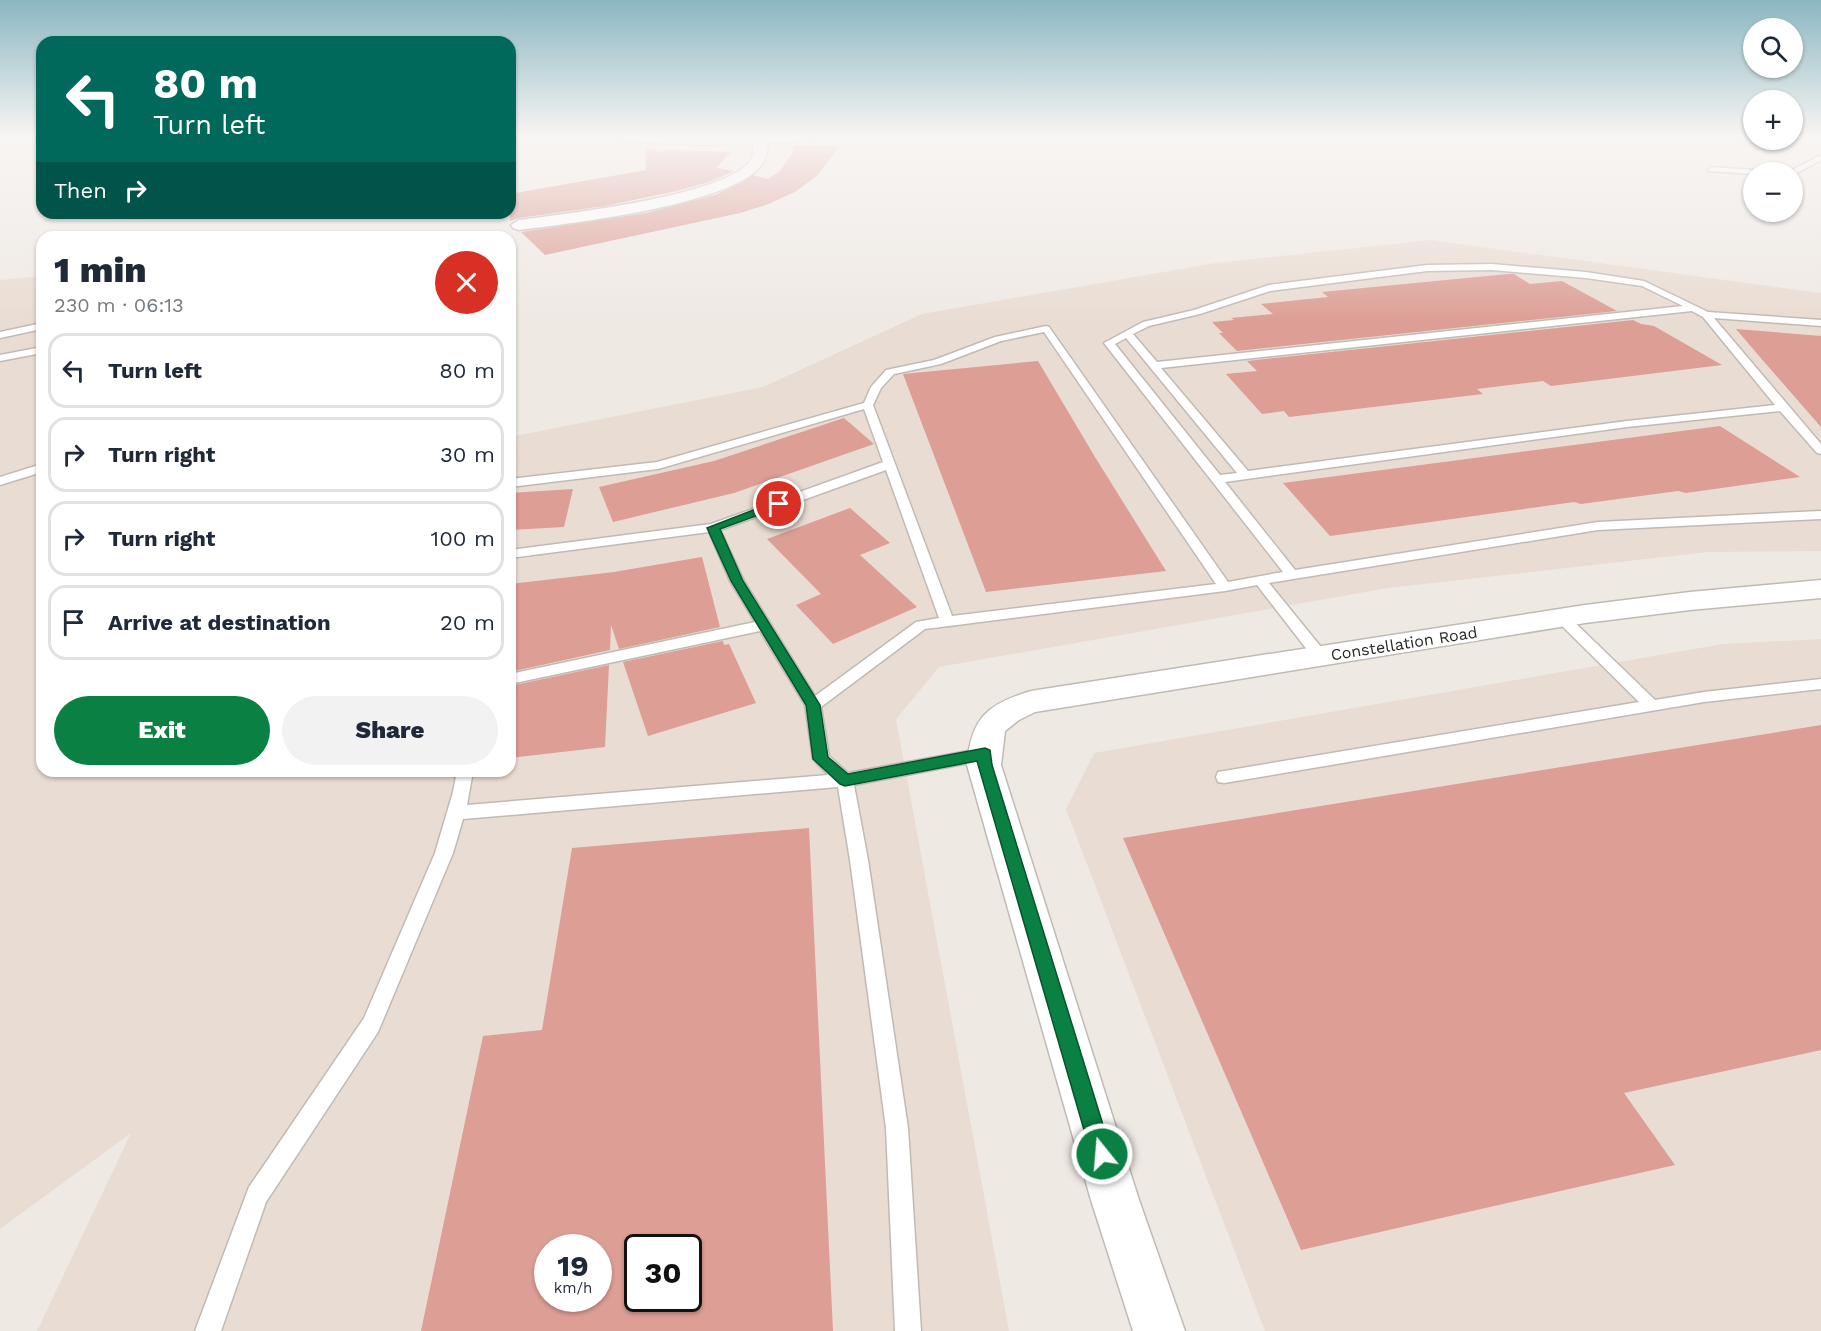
<!DOCTYPE html>
<meta charset="utf-8">
<style>
:root{--surface:#fff;--page:#f2f2f3;--text:#1f2937;--muted:#747a83;--line:#e0e1e3;--accent:#0b8043}
body{margin:0;font-family:"Work Sans",sans-serif;background:var(--page);color:var(--text);height:100vh;display:flex;flex-direction:column;font-size:22px;white-space:nowrap}
*{box-sizing:border-box;margin:0}
p{font-size:20px;color:var(--muted)}
.icon{flex:none;width:33px;height:33px;fill:none;stroke:currentColor;stroke-width:2;stroke-linecap:round;stroke-linejoin:round}
.map{position:relative;flex:1;overflow:hidden}
.details{position:absolute;left:36px;top:231px;width:480px;height:546px;display:flex;flex-direction:column;background:var(--surface);border-radius:18px;box-shadow:0 2px 4px #0004}
.details>*{flex:none}
.hud{position:absolute;left:36px;top:36px;width:480px;height:183px;border-radius:18px;box-shadow:0 2px 4px #0004;background:#00695c;color:#fff;overflow:hidden}
.fabs{position:absolute;left:1743px;top:18px;display:grid;gap:12px}
.fabs a{display:grid;place-items:center;width:60px;height:60px;border-radius:50%;background:var(--surface);box-shadow:0 2px 4px #0004;font-size:30px}
.speed{position:absolute;left:534px;top:1234px;display:flex;gap:12px;font-size:30px;font-weight:700;text-align:center}
.speed>*{display:grid;place-content:center;width:78px;height:78px;border-radius:50%;background:var(--surface);box-shadow:0 2px 4px #0004;line-height:1}
.speed small{font-size:15px;font-weight:400}
.speed .limit{border:3px solid #111;border-radius:9px;background:#fff;color:#111}
.pin{position:absolute;display:grid;place-items:center;width:51px;height:51px;color:#fff;margin:-26px;border:3px solid #fff;border-radius:50%;box-shadow:0 2px 6px #0007}
.me{position:absolute;width:66px;margin:-33px;rotate:343deg;stroke-linejoin:round;filter:drop-shadow(0 0 4px #0008)}
.turn{display:flex;align-items:center;gap:21px;height:126px;padding:0 18px;font-size:27px}
.turn .icon{width:78px;height:78px;stroke-width:2.5}
.turn b{display:block;font-size:42px;line-height:51px}
.then{display:flex;align-items:center;height:57px;padding:0 18px;background:#0003;gap:12px;font-size:22px}
.round{display:grid;place-items:center;flex:none;width:63px;height:63px;border-radius:32px;background:var(--page)}
.summary{display:flex;align-items:center;justify-content:space-between;height:102px;padding:0 18px}
h1{font-size:36px;font-weight:800;line-height:45px}
.action{display:flex;gap:12px;margin-top:auto;padding:12px 18px}
.action a{flex:1;height:69px;border-radius:36px;background:var(--accent);color:#fff;font-size:24px;font-weight:800;line-height:69px;text-align:center}
.action a+a{background:var(--page);color:var(--text)}
ul{padding:0;list-style:none}
li{display:flex;align-items:center;gap:18px;height:75px;margin:0 12px 9px;padding:0 6px;border:3px solid var(--line);border-radius:18px}
li div{flex:1}
li b{display:block;font-size:22px}
li em{font-style:normal}
.map>svg:first-child{display:block}
</style>
<div class="map">
<svg width="1821" height="1331" viewBox="0 0 1821 1331">
<rect width="100%" height="100%" fill="#efe9e4"/>
<!-- built -->
<path fill="#e9dcd2" fill-rule="evenodd" d="M1431 240 1821 293V551L1708 552 1388 588 939 667 896 719 1009 1331H37L131 1133 0 1229V280L42 276V771H510V437L763 387 922 314 1215 263ZM548 1248H598V1299H548ZM638 1248H688V1299H638Z
M1821 639V1331H1265L1066 809 1094 753 1723 644Z"/>
<!-- building -->
<path fill="#dc9e95" fill-rule="evenodd" d="M794 146H839L818 175 795 192 766 205 740 213 545 255 521 232 646 213 715 195 741 183 753 175 768 179 780 171 791 155Z
M645 149 731 152 716 168 734 171 709 182 677 191 605 206 519 218 510 221V194L646 170Z
M1508 274H1514L1530 284 1562 281 1617 311 1237 351 1219 333H1223L1212 322 1234 320 1231 318 1273 314 1261 304 1328 297 1322 292Z
M1633 320 1641 324 1654 326 1722 365 1551 386 1543 381 1477 389 1483 394 1289 417 1284 411 1262 414 1226 374 1257 371 1247 361Z
M1736 329 1821 336V427L1759 356Z
M1038 361 1095 457 1166 571 986 592 903 374Z
M844 418 874 444 734 493 613 522 599 487 714 461Z
M1720 426 1800 477 1686 493 1678 491 1581 504 1574 502 1330 536 1283 483Z
M573 489 564 527 510 530V493Z
M850 508 890 543 860 555 917 607 833 644 796 605 821 594 767 539Z
M702 557 720 627 619 649 611 625 610 650 510 672V584L614 572Z
M723 641 724 645 729 644 756 703 648 736 623 662Z
M609 665 605 747 510 758V686Z
M1821 725V1050L1624 1093 1675 1165 1301 1250 1123 838Z
M809 828 833 1331H421L483 1036 542 1030 572 848ZM548 1248H598V1299H548ZM638 1248H688V1299H638Z"/>
<g fill="none" stroke-linecap="round" stroke-linejoin="round">
<defs>
<path id="lane" d="M1821 155V160L1795 174 1788 172Z
M1711 167 1754 170 1758 172 1754 174 1708 171Z
M1492 264 1586 272 1644 281 1708 312 1821 320V326L1714 318 1821 444V454L1817 453 1780 411 1627 427 1225 482 1295 570 1598 522 1821 511V519L1598 530 1269 583 1325 652 1327 656 1320 661 1315 660 1257 585 1225 591 925 629 821 707 829 756 848 773 985 748 991 750 993 754 991 758 985 760 854 785 868 860 908 1128 921 1331H895L886 1128 850 860 838 787 463 819 453 853 378 1032 266 1202 221 1331H195L249 1187 364 1018 435 853 453 792 457 771H473L467 805 828 775 813 759 805 705 760 631 510 684V674L755 622 730 581 709 532 510 558V550L711 524 883 462 864 409 658 469 510 487V479L657 462 864 403 871 387 886 370 934 360 995 337 1046 326 1049 327 1228 582 1283 572 1104 343 1143 322 1194 310 1269 285 1427 265ZM1492 270 1586 278 1642 286 1683 306 1157 362 1133 334 1149 326 1200 314 1270 291 1427 271ZM1692 311 1703 317 1775 405 1627 421 1248 471 1161 368ZM1044 332 1216 584 952 616 873 405 881 388 894 374 941 364 1001 341ZM1126 338 1237 473 1220 475 1115 344ZM886 470 939 618 916 622 815 696 744 581 720 530Z
M42 323V329L0 338V332Z
M42 347V353L0 361V355Z
M42 464V472L0 485V477Z
M1562 613 1567 615 1655 700 1704 692 1821 679V689L1704 702 1224 783 1218 782 1216 777 1218 772 1224 771 1639 702 1557 621 1555 618 1557 615Z"/>
<path id="street" d="M614 137H817L810 141 768 143C767 152 766 161 759 168 723 206 573 223 519 230L513 228 511 225 519 220C564 214 725 196 750 161 753 156 754 149 754 143L704 145 621 141Z
M1821 580V598L1690 610 1585 623 1035 712 1019 720 1005 731 1001 765 1139 1200 1185 1331H1133L1091 1200 967 765C971 718 987 704 1031 691L1585 605 1690 592Z"/>
</defs>
<!-- lane casing -->
<use href="#lane" stroke="#c0bab5" stroke-width="3"/>
<!-- street casing -->
<use href="#street" stroke="#c0bab5" stroke-width="3"/>
<!-- lane -->
<use href="#lane" fill="#fff" fill-rule="evenodd"/>
<!-- street -->
<use href="#street" fill="#fff" fill-rule="evenodd"/>
</g>
<!-- sky -->
<linearGradient id="sky" x2="0" y2="1"><stop stop-color="#8bb7c2"/><stop offset="0.42" stop-color="#f8f5f3"/><stop offset="1" stop-color="#f8f5f3" stop-opacity="0"/></linearGradient>
<rect width="1821" height="323" fill="url(#sky)"/>
<!-- route -->
<path fill="#0b8043" stroke="#07532c" stroke-width="1.5" d="M779 500 785 504 783 506 720 529 743 581 820 705 828 757 848 774 985 748 990 750 992 765 1112 1154 1109 1162 1102 1165 1094 1162 1091 1154 977 761 845 786 840 784 813 759 806 705 731 581 707 528Z"/>
<g text-anchor="middle" stroke-width="6" stroke-linejoin="round" paint-order="stroke">
<!-- street labels -->
<g font-size="16" fill="#292725" stroke="#fff">
<text transform="translate(1404 643) rotate(-9)" y="6">Constellation Road</text>
</g>
</g>
</svg>
<div class="fabs">
<a><svg class="icon" aria-label="search" viewBox="0 0 24 24"><circle cx="10" cy="10" r="6"/><path d="M15 15l6 6"/></svg></a>
<a>+</a>
<a>−</a>
</div>
<div class="speed"><div>19<small>km/h</small></div><div class="limit">30</div></div>
<div class="pin" style="left:779px;top:504px;background:#d93025"><svg class="icon" aria-label="arrive" viewBox="0 0 24 24"><path d="M6 21V4h12l-3 4 3 4H6"/></svg></div>
<svg class="me" style="left:1102px;top:1154px" viewBox="-20 -20 40 40"><circle r="17" fill="#0b8043" stroke="#fff" stroke-width="3"/><path d="M0-11L8 9 0 5-8 9z" fill="#fff"/></svg>
<div class="hud">
<div class="turn"><svg class="icon" aria-label="left" viewBox="0 0 24 24"><path d="M17 20v-9H6M10 6l-5 5 5 5"/></svg><div><b>80 m</b>Turn left</div></div>
<div class="then">Then<svg class="icon" aria-label="right" viewBox="0 0 24 24"><path d="M7 20v-9h11M14 6l5 5-5 5"/></svg></div>
</div>
<section class="details">
<div class="summary"><div><h1>1 min</h1><p>230 m · 06:13</p></div><a class="round" style="background:#d93025;color:#fff"><svg class="icon" aria-label="close" viewBox="0 0 24 24"><path d="M6 6l12 12M18 6L6 18"/></svg></a></div>
<ul>
<li><svg class="icon" aria-label="left" viewBox="0 0 24 24"><path d="M17 20v-9H6M10 6l-5 5 5 5"/></svg><div><b>Turn left</b></div><em>80 m</em></li>
<li><svg class="icon" aria-label="right" viewBox="0 0 24 24"><path d="M7 20v-9h11M14 6l5 5-5 5"/></svg><div><b>Turn right</b></div><em>30 m</em></li>
<li><svg class="icon" aria-label="right" viewBox="0 0 24 24"><path d="M7 20v-9h11M14 6l5 5-5 5"/></svg><div><b>Turn right</b></div><em>100 m</em></li>
<li><svg class="icon" aria-label="arrive" viewBox="0 0 24 24"><path d="M6 21V4h12l-3 4 3 4H6"/></svg><div><b>Arrive at destination</b></div><em>20 m</em></li>
</ul>
<div class="action"><a>Exit</a><a>Share</a></div>
</section>
</div>
